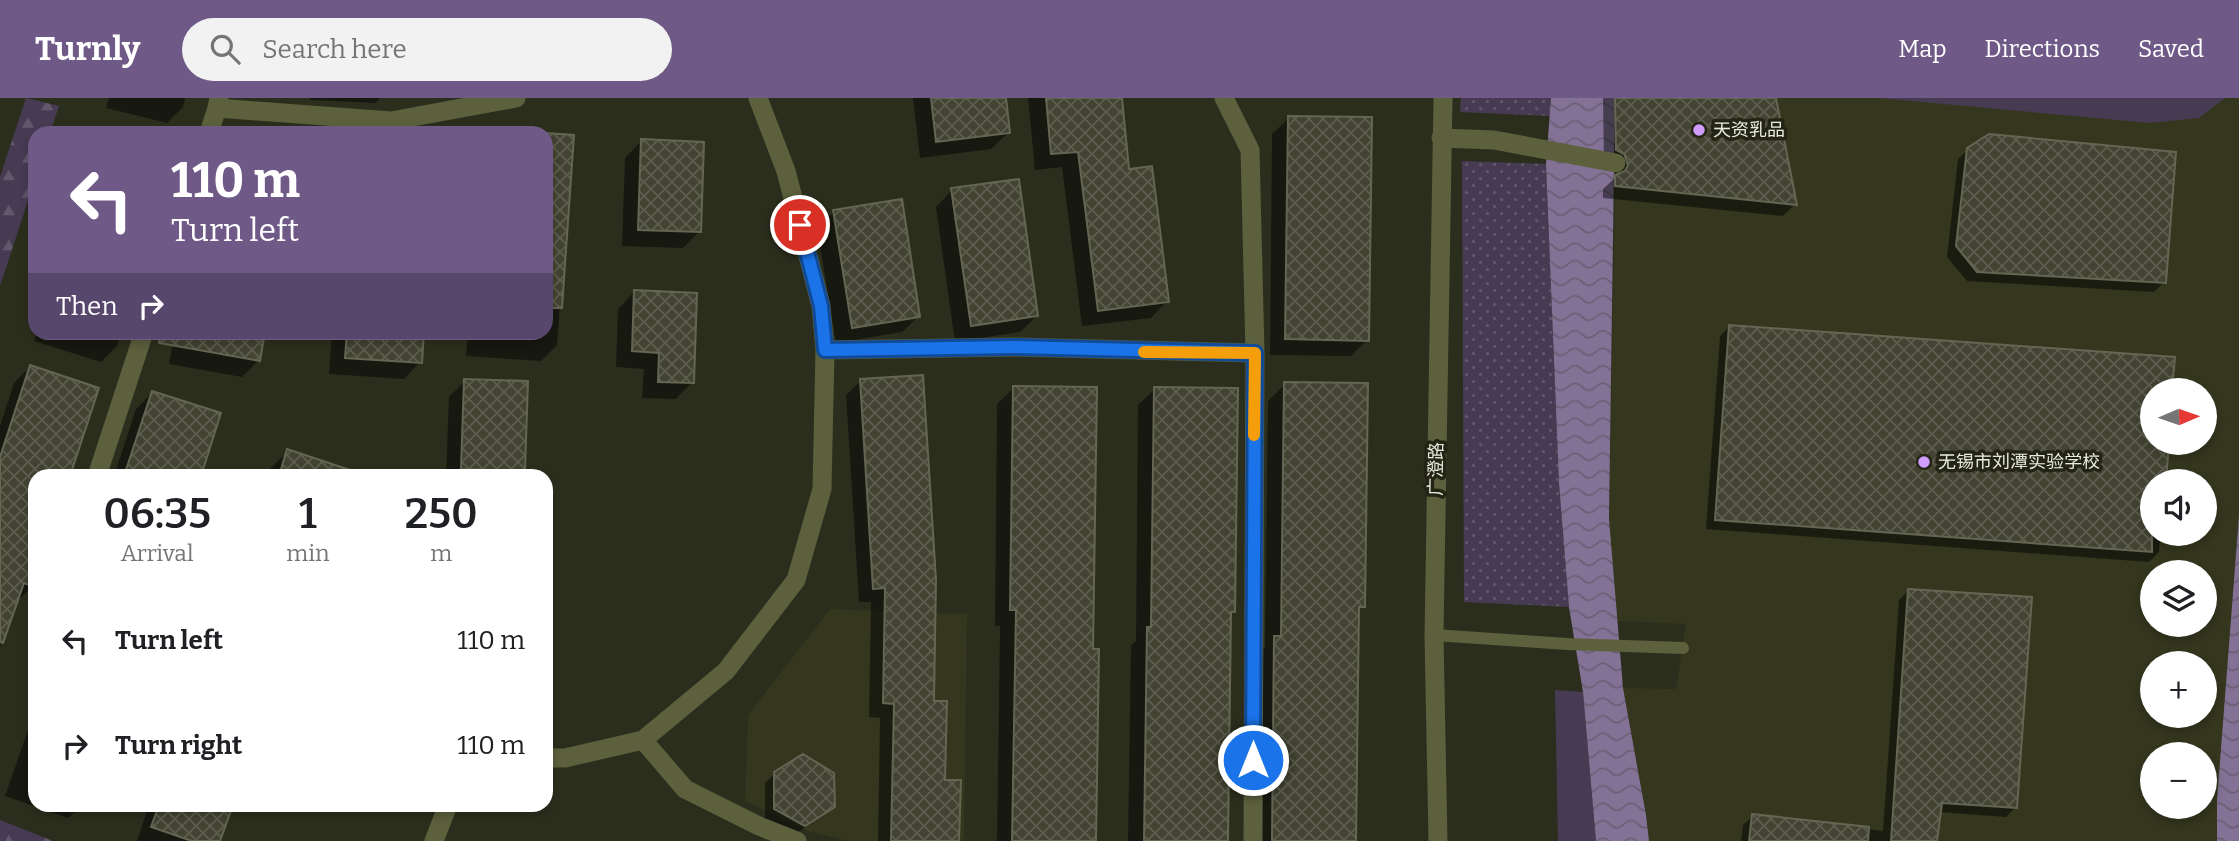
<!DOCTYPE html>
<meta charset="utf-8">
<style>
:root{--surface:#fff;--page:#f2f2f2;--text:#202124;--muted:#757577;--accent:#6f5987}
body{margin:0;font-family:Bitter,"Noto Sans SC",serif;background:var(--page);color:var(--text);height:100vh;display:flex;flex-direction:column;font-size:26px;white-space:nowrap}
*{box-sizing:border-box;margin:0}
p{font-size:23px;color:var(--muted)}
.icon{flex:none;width:38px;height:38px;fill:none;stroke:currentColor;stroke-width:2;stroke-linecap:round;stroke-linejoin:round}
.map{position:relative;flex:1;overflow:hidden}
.drawer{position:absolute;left:28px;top:371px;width:525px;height:343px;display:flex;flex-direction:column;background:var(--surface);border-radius:21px;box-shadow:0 4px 10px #0003}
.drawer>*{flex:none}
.guide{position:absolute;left:28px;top:28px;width:525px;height:214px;border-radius:21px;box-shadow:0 4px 10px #0003;background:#6f5987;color:#fff;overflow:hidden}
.needle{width:46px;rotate:88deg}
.fabs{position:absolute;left:2140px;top:280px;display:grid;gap:14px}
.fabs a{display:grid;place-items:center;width:77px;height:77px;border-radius:50%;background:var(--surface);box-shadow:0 4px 10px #0003;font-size:35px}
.pin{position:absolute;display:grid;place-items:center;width:60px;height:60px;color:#fff;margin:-30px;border:4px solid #fff;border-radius:50%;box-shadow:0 2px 7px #0007}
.me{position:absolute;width:77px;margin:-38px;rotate:0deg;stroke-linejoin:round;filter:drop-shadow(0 0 5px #0008)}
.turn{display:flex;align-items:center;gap:24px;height:147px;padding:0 28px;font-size:32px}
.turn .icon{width:91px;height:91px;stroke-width:2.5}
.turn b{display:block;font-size:49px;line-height:60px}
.then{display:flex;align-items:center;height:66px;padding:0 28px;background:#0003;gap:14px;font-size:26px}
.eta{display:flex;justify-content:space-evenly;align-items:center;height:119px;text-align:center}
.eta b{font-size:42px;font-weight:600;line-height:49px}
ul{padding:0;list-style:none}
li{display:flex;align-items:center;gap:21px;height:105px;padding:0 28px}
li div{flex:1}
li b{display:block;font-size:26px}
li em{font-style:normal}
header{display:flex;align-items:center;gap:42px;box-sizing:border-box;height:98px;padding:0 35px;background:var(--accent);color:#fff}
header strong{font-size:33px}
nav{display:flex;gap:38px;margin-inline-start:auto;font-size:24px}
.search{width:490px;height:63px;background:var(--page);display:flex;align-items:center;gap:18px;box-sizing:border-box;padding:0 24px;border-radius:38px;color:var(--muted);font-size:26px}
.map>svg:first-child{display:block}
</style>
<header>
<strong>Turnly</strong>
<div class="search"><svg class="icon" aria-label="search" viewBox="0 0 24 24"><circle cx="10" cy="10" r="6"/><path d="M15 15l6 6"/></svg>Search here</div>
<nav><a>Map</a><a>Directions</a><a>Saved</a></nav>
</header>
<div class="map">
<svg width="2239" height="743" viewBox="0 0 2239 743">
<defs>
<pattern id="grass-dots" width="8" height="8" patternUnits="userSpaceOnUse" patternTransform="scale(1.75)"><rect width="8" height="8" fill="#473b53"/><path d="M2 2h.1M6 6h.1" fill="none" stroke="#62586b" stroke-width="1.8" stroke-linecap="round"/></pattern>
<pattern id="forest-firs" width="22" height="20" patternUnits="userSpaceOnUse" patternTransform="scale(1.75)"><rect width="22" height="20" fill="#473b53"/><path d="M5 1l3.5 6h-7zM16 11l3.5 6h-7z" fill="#62586b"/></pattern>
<pattern id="water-waves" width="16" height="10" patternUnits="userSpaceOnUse" patternTransform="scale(1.75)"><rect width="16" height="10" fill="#847296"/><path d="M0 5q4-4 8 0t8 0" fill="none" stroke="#6b6075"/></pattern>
<pattern id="building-cross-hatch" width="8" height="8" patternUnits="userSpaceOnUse" patternTransform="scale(1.75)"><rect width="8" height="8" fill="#424332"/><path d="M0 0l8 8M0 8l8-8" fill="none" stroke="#5d5e4f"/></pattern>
</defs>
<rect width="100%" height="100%" fill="#2c2e1d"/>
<!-- built -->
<path fill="#34361e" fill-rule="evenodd" d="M1776 0H2239V417L2217 702V743H1649L1646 717 1623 590 1676 591 1686 526 1616 523 1609 421 1615 88 1797 107ZM2152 292H2205V345H2152ZM2152 383H2205V436H2152ZM2152 474H2205V527H2152ZM2152 565H2205V618H2152ZM2152 656H2205V709H2152Z
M830 511 967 516 964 743H848L808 733 745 703 748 617Z"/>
<!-- grass -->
<path fill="url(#grass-dots)" d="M1461 0H1551L1550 18 1460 14Z
M1462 63 1546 66 1559 385 1569 509 1464 504Z"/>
<!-- forest -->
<path fill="url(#forest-firs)" d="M26 0 59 8 50 35H35V81L0 188V79Z
M0 722 53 743H0Z"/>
<!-- green -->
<path fill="#473b53" d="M1878 0H2225L2199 20 2150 25Z
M1555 592 1583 594 1596 743H1558Z"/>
<!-- water -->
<path fill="url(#water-waves)" d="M1551 0H1615L1609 421 1623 590 1646 717 1649 743H1596L1583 594 1569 509 1559 385 1546 66Z
M2239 417V743H2217V702Z"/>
<!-- shadow -->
<path fill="#0007" d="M109 0H185L183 9 167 25 106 10Z
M310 0H380L376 5 310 2Z
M913 0H1004L1008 35 991 51 920 60Z
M1028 0H1120L1127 73 1167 203 1151 220 1082 228 1062 69 1035 72Z
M1603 0H1775L1795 106 1783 118 1603 100V91L1616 79 1612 68 1604 65Z
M1289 20 1367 242 1351 258 1270 257 1272 36Z
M115 29 133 35H109Z
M546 37 572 39 557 247 541 263 466 258 468 234H546Z
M641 43 700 133 683 150 622 148 625 60Z
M1969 51 2164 184 2154 194 1967 183 1947 159 1958 61Z
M952 92 1037 218 1020 234 955 244 936 109Z
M834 114 919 218 902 234 836 245 817 130Z
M634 194 692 284 676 301 642 300 644 271 616 269 618 211Z
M1730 228 2173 261 2170 292H2152V345H2167L2164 383H2152V436H2160L2159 454 2149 464 1706 431 1720 238Z
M37 234H122L117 248 101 264 34 243Z
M175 234 259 262 242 279 169 266Z
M332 234H423L420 264 404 281 329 276Z
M30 269 69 378H35V482L33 488 16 504 0 549V328L14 285Z
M465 283 523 373 517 378H446L449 299Z
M861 283 932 605 944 684 958 743H878L880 620 869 619 871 504H859L846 297Z
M1285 286 1363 508 1357 515 1354 743H1256L1258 556 1265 550 1268 303Z
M1014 290 1092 552 1094 743H997L1000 528H995L997 306Z
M1155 291 1233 513 1229 517 1226 743H1128L1131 547 1136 543 1138 307Z
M152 295 199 378H114L136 311Z
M288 353 353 378H269L271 370Z
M1909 492 2016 709 2006 719 1939 714 1936 743H1741L1743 727 1753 718 1883 733 1899 502Z
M35 612V707H82L68 720 5 698Z
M775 675 833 708 823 718 795 736 765 721V685Z
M149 707H231L218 743H137Z"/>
<!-- building -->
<path fill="url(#building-cross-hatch)" stroke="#646653" stroke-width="2" d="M931 0H1006L1010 35 936 44Z
M1046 0H1122L1129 71 1152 68 1169 204 1098 213 1078 54 1051 56Z
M1615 0H1776L1797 107 1615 88V77L1625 73 1628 67 1624 56 1616 52Z
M1288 18 1372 19 1369 243 1285 241Z
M546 35 574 37 562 210H546Z
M1989 36 2176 54 2166 185 1977 174 1956 148 1967 50Z
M641 41 704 44 701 134 638 132Z
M1019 81 1038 218 971 228 951 90Z
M902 101 920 219 852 230 833 112Z
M634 192 697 195 694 285 658 284 659 255 632 253Z
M1729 227 2175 259 2172 292H2152V345H2169L2166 383H2152V454L1715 422Z
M160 234H265L260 263 159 245Z
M347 234H424L422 265 345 260Z
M30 267 99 290 70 378H35V489L24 485 3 545 0 544V359Z
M923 277 936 482 934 603H947L945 682H961L959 743H891L894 606 883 605 885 490 873 491 860 281Z
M464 281 528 283 525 373 461 371Z
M1284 284 1368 285 1365 509H1359L1356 743H1272L1274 538H1281Z
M1013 288 1097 289 1093 551H1099L1096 743H1012L1016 512H1010Z
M1154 289 1238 290 1235 514H1231L1228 743H1144L1147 529H1151Z
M152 293 221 315 201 378H124Z
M287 351 356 374V378H279Z
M1908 491 2032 499 2017 710 1942 705 1937 743H1891Z
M803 656 834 675 835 709 805 728 774 711V674Z
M159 707H233L220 743H192L151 729Z
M1752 716 1869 729 1868 743H1749Z"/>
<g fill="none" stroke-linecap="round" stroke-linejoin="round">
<!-- service -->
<path stroke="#5c603c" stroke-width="12" d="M1434 537 1567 546 1683 550"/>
<!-- minor -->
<path stroke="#5c603c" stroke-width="19" d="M219 0 217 10 391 23 516 0
M209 35 217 10
M1441 40 1494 42 1616 65
M825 252 1014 249 1255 255 1250 52 1224 0
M97 378 144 234
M643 642 685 691 759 728 797 743
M546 660H565L643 642 726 573 796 482 822 391 825 252 821 208 786 73 758 0
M434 743 448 707
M1253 743 1255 255"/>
<!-- tertiary -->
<path stroke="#5c603c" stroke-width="19" d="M1438 743 1434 537 1443 0"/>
</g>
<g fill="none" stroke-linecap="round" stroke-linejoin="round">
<defs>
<path id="route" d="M800 127 821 208 825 252 1014 249 1255 255 1253 662"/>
</defs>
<!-- route casing -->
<use href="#route" stroke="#114b97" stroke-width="18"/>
<!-- route -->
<use href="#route" stroke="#1a73e8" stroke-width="12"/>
<!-- slow -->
<path stroke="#f59e0b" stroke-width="12" d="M1144 254 1255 255 1254 337"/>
</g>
<!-- markers -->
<g fill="#d09dff" stroke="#232413" stroke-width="2.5">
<circle cx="1699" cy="32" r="7"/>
<circle cx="1924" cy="364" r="7"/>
</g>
<g text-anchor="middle" stroke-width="7" stroke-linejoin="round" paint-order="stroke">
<!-- poi labels -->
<g font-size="18" fill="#e9eadf" stroke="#232413" text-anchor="start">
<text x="1713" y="38">天资乳品</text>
<text x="1938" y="370">无锡市刘潭实验学校</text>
</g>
<!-- street labels -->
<g font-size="18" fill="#e9eadf" stroke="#232413">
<text transform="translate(1436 371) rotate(-89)" y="6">广澄路</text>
</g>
</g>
</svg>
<div class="fabs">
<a><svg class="needle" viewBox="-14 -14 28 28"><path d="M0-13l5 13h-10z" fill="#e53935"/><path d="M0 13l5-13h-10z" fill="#757577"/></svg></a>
<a><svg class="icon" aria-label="sound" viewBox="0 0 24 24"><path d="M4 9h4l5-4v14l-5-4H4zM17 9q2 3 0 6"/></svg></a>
<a><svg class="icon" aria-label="layers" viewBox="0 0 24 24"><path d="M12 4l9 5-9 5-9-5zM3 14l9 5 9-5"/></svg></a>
<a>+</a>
<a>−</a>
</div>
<div class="pin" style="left:800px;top:127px;background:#d93025"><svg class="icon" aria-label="arrive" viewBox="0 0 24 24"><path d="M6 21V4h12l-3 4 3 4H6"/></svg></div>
<svg class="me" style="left:1253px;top:662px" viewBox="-20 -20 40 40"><circle r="17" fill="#1a73e8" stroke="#fff" stroke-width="3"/><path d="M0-11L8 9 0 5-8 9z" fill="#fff"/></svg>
<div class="guide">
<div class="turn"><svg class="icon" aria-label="left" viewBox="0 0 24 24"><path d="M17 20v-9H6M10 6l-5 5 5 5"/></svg><div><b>110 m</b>Turn left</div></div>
<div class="then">Then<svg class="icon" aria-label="right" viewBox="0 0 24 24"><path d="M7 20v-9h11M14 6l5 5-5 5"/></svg></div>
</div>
<section class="drawer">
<div class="eta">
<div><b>06:35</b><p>Arrival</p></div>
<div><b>1</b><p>min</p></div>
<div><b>250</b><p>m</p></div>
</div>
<ul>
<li><svg class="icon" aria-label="left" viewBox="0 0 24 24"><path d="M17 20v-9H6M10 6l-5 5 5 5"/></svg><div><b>Turn left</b></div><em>110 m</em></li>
<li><svg class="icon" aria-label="right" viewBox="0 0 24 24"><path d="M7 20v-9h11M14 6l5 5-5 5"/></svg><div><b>Turn right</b></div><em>110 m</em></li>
</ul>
</section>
</div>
